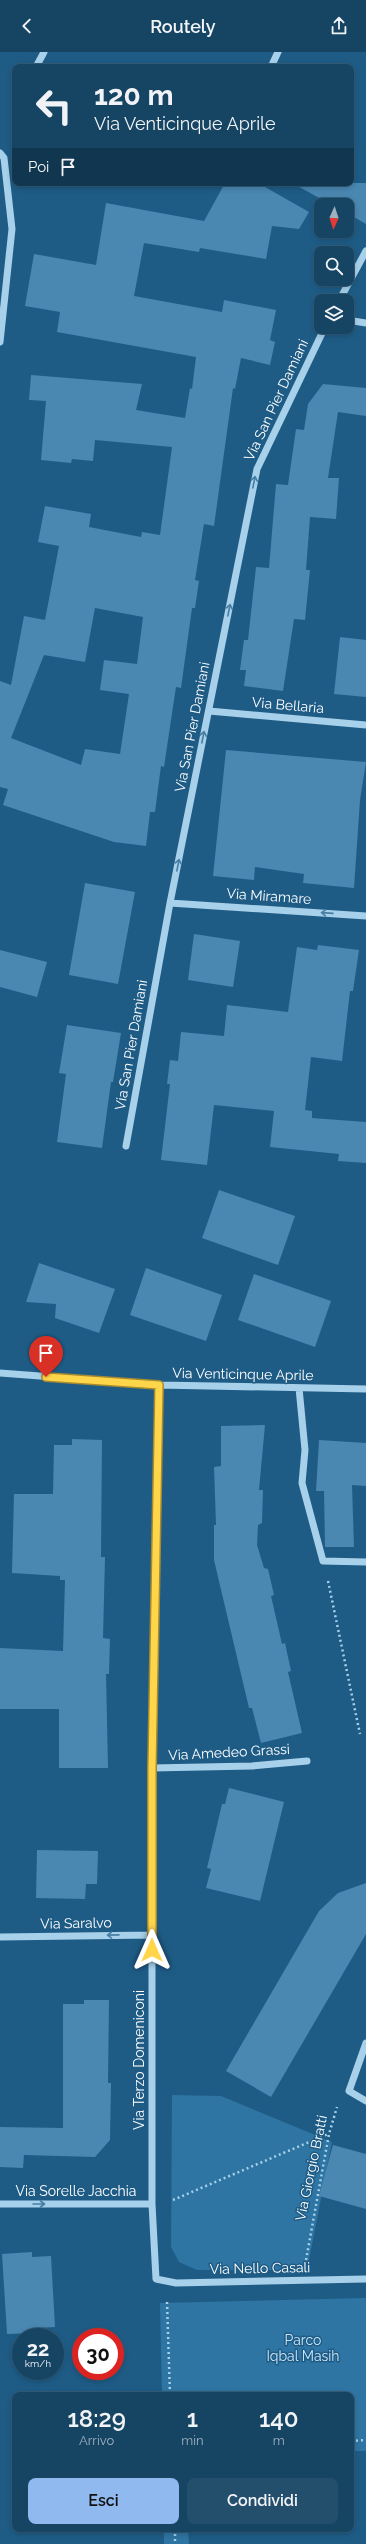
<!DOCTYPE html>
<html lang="it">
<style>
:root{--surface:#164564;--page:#234f6d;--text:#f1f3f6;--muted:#9eb1bf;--line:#355d78;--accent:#90b9f0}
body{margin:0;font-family:Raleway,sans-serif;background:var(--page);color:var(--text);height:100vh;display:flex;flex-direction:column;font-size:15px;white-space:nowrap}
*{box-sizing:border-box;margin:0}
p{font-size:13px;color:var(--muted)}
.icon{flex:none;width:22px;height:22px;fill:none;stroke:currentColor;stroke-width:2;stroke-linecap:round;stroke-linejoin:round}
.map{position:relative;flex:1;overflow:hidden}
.panel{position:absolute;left:12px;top:2340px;width:342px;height:140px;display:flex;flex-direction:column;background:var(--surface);border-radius:8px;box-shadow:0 2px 6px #0003,0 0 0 1px var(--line)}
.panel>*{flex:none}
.guide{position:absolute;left:12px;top:12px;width:342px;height:122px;border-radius:8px;box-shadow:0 2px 6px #0003,0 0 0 1px var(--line);background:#164564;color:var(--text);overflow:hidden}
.needle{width:26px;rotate:183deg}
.controls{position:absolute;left:314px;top:146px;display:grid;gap:8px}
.controls a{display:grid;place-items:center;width:40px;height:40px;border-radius:8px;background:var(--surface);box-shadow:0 2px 6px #0003,0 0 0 1px var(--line);font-size:20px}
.speed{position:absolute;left:12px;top:2276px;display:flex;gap:8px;font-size:20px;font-weight:700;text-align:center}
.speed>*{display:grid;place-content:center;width:52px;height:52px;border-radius:50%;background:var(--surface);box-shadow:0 2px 6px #0003,0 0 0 1px var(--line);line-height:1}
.speed small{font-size:10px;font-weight:400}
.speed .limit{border:6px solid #d22;background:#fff;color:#111}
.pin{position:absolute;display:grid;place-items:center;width:34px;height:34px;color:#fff;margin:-41px -17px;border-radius:50% 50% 50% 0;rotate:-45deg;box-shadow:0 0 4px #0007}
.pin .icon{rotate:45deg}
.me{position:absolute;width:44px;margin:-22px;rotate:0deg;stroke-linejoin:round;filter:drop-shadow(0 0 3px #0008)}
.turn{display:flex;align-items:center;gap:14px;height:84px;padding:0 16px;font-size:18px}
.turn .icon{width:52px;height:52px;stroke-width:2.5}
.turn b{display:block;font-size:28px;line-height:34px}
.then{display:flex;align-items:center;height:38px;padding:0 16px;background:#0003;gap:8px;font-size:15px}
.eta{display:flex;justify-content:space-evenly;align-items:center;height:68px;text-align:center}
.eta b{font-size:24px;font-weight:600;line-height:28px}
.primary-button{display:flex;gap:8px;margin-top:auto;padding:8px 16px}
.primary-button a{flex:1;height:46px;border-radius:8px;background:var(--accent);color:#111;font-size:16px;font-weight:600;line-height:46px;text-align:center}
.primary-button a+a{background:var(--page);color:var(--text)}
header{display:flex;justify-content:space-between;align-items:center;height:52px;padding:0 16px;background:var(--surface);font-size:18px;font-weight:600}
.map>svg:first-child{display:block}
</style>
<header><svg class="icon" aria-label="back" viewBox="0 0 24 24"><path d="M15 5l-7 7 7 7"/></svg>Routely<svg class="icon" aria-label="share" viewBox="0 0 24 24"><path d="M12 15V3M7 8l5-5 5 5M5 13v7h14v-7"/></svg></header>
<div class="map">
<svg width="366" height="2492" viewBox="0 0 366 2492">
<rect width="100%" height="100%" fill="#1e5c86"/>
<!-- green -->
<path fill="#2f75a3" d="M172 2043 221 2044 332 2090 307 2218H197L179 2210 171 2195Z
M366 2246V2399H351V2343H162L160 2251Z
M164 2477H188L189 2492H164Z"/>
<!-- building -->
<path fill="#4a87b1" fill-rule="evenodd" d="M225 131H258L309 160 299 177 272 174 266 207 200 196 199 200 144 191 134 244 222 260 224 248 276 258 270 288 275 290 270 313 241 306 235 337 233 336 214 474 204 472 195 528 199 529 195 556H192L181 636 176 635 164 715 161 714 155 760H150L146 794 114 790 3 753 8 737 0 735V629L11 633 24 564 45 568 59 494 38 490 45 454 91 462 89 475 141 485 142 480 160 483 172 395 95 388 93 409 72 407 71 411 41 408 46 349 29 348 31 323 142 332 136 358 185 366 190 336 192 337 196 305 57 280 60 260 25 254 34 202 96 213 106 151 204 169ZM95 556 143 565 137 612 104 608 100 638 129 642 120 702 85 697 81 713 11 686 44 603 85 610Z
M292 131H366V172L347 161V153H332Z
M323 332 366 336V364L338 360 328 426H339L336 467 310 465 306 518H310L305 568 294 567 283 639 244 634 246 618H240L244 588H248L256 515 269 516 276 432 288 433 296 377 304 378 308 352Z
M340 585 366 588V645L334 642Z
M226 698 366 710 360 748 354 836 303 831 304 822 255 815 254 828 213 824Z
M85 831 135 840 118 932 69 923Z
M194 882 240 889 233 935 188 928Z
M318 893 359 898 353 939H350L342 1009 311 1005 305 1058 312 1059V1066L366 1070V1111L338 1109 339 1102 270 1095 274 1059 214 1053 207 1113 161 1108 170 1032H167L170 1008 178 1009 181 980 224 984 227 953 288 960 297 895 317 898Z
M0 898 47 910 37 945 0 935Z
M67 973 121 981 113 1030H111L102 1096 57 1090 66 1022 59 1021Z
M219 1138 295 1164 278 1213 202 1186Z
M39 1211 115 1237 99 1281 55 1266 56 1252 26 1250Z
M146 1216 222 1243 206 1289 130 1263Z
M254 1222 331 1249 315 1295 238 1268Z
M265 1373 259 1438H263L262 1471 258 1473 257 1493 264 1516 268 1517 274 1543 271 1544 282 1592 285 1591 291 1619 288 1620 302 1681 261 1691 252 1656H249L214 1508V1473H216L214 1415 221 1414V1374Z
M72 1387 102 1388 101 1505H105L103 1586 110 1587 109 1622H106L108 1716H59V1657H0V1596L63 1599 65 1528H60V1524L12 1521 14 1442H53L54 1393H72Z
M319 1388 366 1391V1434L352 1433 354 1495H325L324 1439H316Z
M229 1736 284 1750 260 1849 206 1836 211 1817 207 1816 222 1752H225Z
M37 1798 98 1799 97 1832H86L85 1847 36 1846Z
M366 1831V1882L271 2045 226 2019 319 1859 338 1841Z
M84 1948H109L108 2031H111L110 2088 95 2105 24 2103 23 2116 0 2115V2075L63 2076V1952H84Z
M333 2093 366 2102V2157L319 2144Z
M32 2200V2205L51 2204 55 2275 35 2276 36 2281 7 2282 2 2202Z"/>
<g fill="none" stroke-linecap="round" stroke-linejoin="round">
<!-- path -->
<path stroke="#a7d0ea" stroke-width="2.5" stroke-dasharray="2 3" stroke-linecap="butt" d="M328 1529 360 1682
M173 2148 328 2082
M306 2208 329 2082 337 2055
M167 2250 170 2343
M351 2389 366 2388
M175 2477V2492"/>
<!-- minor -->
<path stroke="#a7d0ea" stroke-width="7" d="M36 15 44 0
M271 15 278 0
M0 101 4 106 12 177 0 290
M339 249 366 199
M347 268 366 271
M209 659 366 673
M170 851 366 864
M126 1094 170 851 257 417 325 275
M0 1321 159 1333 366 1337
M159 1333 152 1716V2152L156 2227 176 2231 366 2227
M299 1336 305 1398 302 1431 323 1509 366 1510
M152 1716 252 1714 307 1709
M0 1885 152 1883
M366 1991 349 2039 366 2049
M0 2152H152"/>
</g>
<!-- one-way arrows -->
<defs><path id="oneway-shaft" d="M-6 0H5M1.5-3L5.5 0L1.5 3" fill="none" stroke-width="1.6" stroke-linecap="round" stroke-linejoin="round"/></defs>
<g stroke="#477fa4">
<use href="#oneway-shaft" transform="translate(254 430) rotate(-79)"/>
<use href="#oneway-shaft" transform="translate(229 558) rotate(-79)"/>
<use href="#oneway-shaft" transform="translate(203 685) rotate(-79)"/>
<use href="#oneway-shaft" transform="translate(178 813) rotate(-79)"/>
<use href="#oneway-shaft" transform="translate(327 861) rotate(-176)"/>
<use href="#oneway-shaft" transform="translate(113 1883) rotate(179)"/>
<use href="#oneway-shaft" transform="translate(39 2152)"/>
</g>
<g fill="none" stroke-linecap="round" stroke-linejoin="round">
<defs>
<path id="route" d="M46 1325 159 1333 152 1716V1898"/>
</defs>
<!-- route casing -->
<use href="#route" stroke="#a68a30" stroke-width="10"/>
<!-- route -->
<use href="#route" stroke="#ffd54a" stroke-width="7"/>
</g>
<g text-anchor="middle" stroke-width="3" stroke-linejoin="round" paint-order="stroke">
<!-- street labels -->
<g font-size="14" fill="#fff" stroke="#1e5c86">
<text transform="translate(276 348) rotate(-65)" y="5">Via San Pier Damiani</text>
<text transform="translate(288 653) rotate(5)" y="5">Via Bellaria</text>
<text transform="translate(192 675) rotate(-79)" y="5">Via San Pier Damiani</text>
<text transform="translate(269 844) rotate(4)" y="5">Via Miramare</text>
<text transform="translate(131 993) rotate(-80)" y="5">Via San Pier Damiani</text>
<text transform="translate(243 1322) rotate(1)" y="5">Via Venticinque Aprile</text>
<text transform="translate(229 1700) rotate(-3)" y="5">Via Amedeo Grassi</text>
<text transform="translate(76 1871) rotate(-1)" y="5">Via Saralvo</text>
<text transform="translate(139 2008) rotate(-90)" y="5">Via Terzo Domeniconi</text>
<text transform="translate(311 2116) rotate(-78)" y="5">Via Giorgio Bratti</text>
<text x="76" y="2144">Via Sorelle Jacchia</text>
<text transform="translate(260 2216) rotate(-1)" y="5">Via Nello Casali</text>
</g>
<!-- park labels -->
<g font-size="14" fill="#cce6f8" stroke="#1e5c86">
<text x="303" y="2293">Parco<tspan x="303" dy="16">Iqbal Masih</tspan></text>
</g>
</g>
</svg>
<div class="controls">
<a><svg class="needle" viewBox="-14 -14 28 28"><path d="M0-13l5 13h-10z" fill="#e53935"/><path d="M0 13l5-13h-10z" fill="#9eb1bf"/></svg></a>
<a><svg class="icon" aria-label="search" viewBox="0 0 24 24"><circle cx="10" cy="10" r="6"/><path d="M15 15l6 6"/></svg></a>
<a><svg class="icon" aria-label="layers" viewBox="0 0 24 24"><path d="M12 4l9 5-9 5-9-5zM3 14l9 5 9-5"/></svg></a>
</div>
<div class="speed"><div>22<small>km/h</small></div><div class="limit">30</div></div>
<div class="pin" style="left:46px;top:1325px;background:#d93025"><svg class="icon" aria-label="arrive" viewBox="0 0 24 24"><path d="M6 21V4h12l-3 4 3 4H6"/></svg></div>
<svg class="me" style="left:152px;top:1898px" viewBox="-20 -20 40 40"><path d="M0-17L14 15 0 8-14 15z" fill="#ffd54a" stroke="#fff" stroke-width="4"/></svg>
<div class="guide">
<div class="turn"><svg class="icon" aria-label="left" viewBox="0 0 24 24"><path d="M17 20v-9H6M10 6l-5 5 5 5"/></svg><div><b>120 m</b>Via Venticinque Aprile</div></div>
<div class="then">Poi<svg class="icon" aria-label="arrive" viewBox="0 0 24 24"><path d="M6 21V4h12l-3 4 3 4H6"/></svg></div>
</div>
<section class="panel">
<div class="eta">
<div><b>18:29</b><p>Arrivo</p></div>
<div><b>1</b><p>min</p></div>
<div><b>140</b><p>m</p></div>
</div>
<div class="primary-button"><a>Esci</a><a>Condividi</a></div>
</section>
</div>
